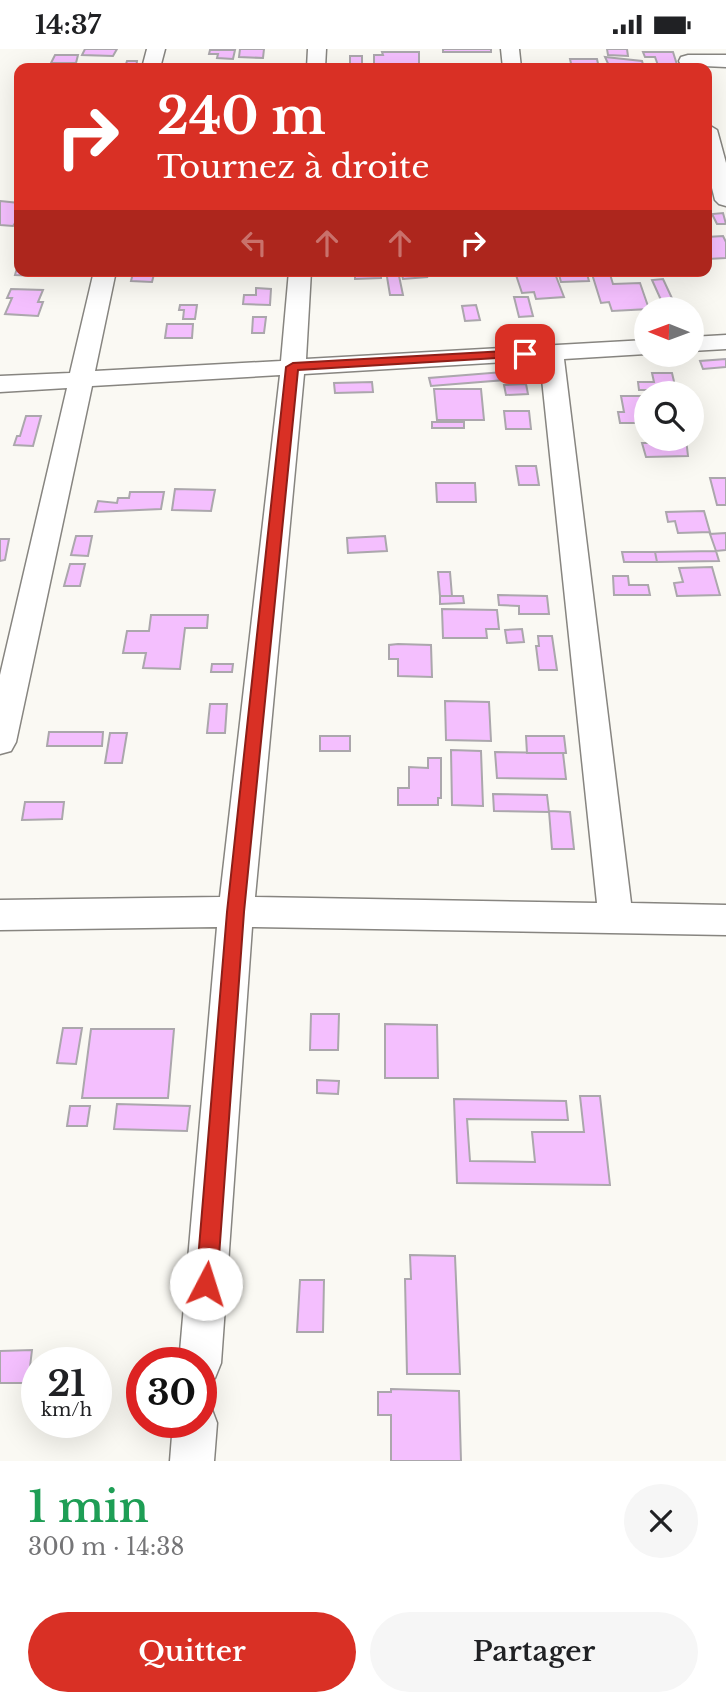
<!DOCTYPE html>
<html lang="fr">
<meta charset="utf-8">
<style>
:root{--surface:#fff;--page:#f6f6f6;--text:#202124;--muted:#757577;--accent:#d93025}
body{margin:0;font-family:"Libre Baskerville",serif;background:var(--page);color:var(--text);height:100vh;display:flex;flex-direction:column;font-size:26px;white-space:nowrap}
*{box-sizing:border-box;margin:0}
p{font-size:23px;color:var(--muted)}
.icon{flex:none;width:38px;height:38px;fill:none;stroke:currentColor;stroke-width:2;stroke-linecap:round;stroke-linejoin:round}
.map{position:relative;height:1412px;overflow:hidden}
.details{display:flex;flex-direction:column;background:var(--surface);flex:1}
.details>*{flex:none}
.banner{position:absolute;left:14px;top:14px;width:698px;height:214px;border-radius:14px;box-shadow:0 7px 28px #0002;background:#d93025;color:#fff;overflow:hidden}
.needle{width:46px;rotate:271deg}
.controls{position:absolute;left:634px;top:248px;display:grid;gap:14px}
.controls a{display:grid;place-items:center;width:70px;height:70px;border-radius:50%;background:var(--surface);box-shadow:0 7px 28px #0002;font-size:35px}
.speed{position:absolute;left:21px;top:1298px;display:flex;gap:14px;font-size:35px;font-weight:700;text-align:center}
.speed>*{display:grid;place-content:center;width:91px;height:91px;border-radius:50%;background:var(--surface);box-shadow:0 7px 28px #0002;line-height:1}
.speed small{font-size:18px;font-weight:400}
.speed .limit{border:10px solid #d22;background:#fff;color:#111}
.pin{position:absolute;display:grid;place-items:center;width:60px;height:60px;color:#fff;margin:-30px;border-radius:14px;box-shadow:0 4px 10px #0006}
.me{position:absolute;width:77px;margin:-38px;rotate:5deg;stroke-linejoin:round;filter:drop-shadow(0 0 5px #0008)}
.turn{display:flex;align-items:center;gap:24px;height:147px;padding:0 28px;font-size:32px}
.turn .icon{width:91px;height:91px;stroke-width:2.5}
.turn b{display:block;font-size:49px;line-height:60px}
.lanes{display:flex;align-items:center;height:66px;padding:0 28px;background:#0003;justify-content:center;gap:35px;direction:ltr}
.lanes .off{opacity:.35}
.round{display:grid;place-items:center;flex:none;width:74px;height:74px;border-radius:37px;background:var(--page)}
.head{display:flex;align-items:center;justify-content:space-between;height:119px;padding:0 28px}
h1{font-size:42px;font-weight:600;line-height:52px;color:#1e9e55}
.action{display:flex;gap:14px;margin-top:auto;padding:14px 28px}
.action a{flex:1;height:80px;border-radius:42px;background:var(--accent);color:#fff;font-size:28px;font-weight:600;line-height:80px;text-align:center}
.action a+a{background:var(--page);color:var(--text)}
.status{display:flex;justify-content:space-between;align-items:center;height:49px;padding:0 35px;background:var(--surface);direction:ltr}
.status svg{height:19px;fill:currentColor}
.map>svg:first-child{display:block}
</style>
<div class="status"><b>14:37</b><svg viewBox="0 0 49 12"><path d="M0 12V9h3v3zM5 12V6h3v6zM10 12V3h3v9zM15 12V0h3v12zM26 1h20v11H26zM47 4h2v5h-2z"/></svg></div>
<div class="map">
<svg width="726" height="1412" viewBox="0 0 726 1412">
<rect width="100%" height="100%" fill="#faf9f3"/>
<!-- building -->
<path fill="#f4bffe" stroke="#aba7ac" stroke-width="2" d="M85 0H117L113 7 82 6Z
M240 0H264L263 9 239 8Z
M443 0H491V3H443Z
M607 0H627L628 7 608 6Z
M210 1H235L233 10 217 9 218 5H209Z
M382 3H419V15H374V6H383Z
M643 3H673L678 19H659L655 8H645Z
M55 6H78L76 14H51Z
M350 7H362V17L350 18Z
M605 8 642 12 644 19H610Z
M570 10H597L599 19H572Z
M127 12H137L136 19H111L112 15H126Z
M0 152 19 154V168L13 177 0 176Z
M723 164 726 175H717L712 165Z
M723 187 726 193V209L708 210 707 188Z
M19 212V222H39L38 227 15 226Z
M260 222V226L203 225V222Z
M350 222H381V229L355 230V223Z
M386 222H398L403 246H390Z
M401 222H425L427 228 403 230Z
M554 222 564 248 536 250 534 243 522 244 515 223Z
M558 222H609L613 235 640 234 649 260 612 262 609 253 601 254 592 225H587L589 232 561 233Z
M133 224 154 225 152 233 131 232Z
M663 230 670 245 676 258H669L666 251H661L652 231Z
M256 239 271 240 270 256 243 255 244 246H256Z
M11 240 43 241 38 253H43L38 267 5 265 12 249H7Z
M514 248H528L533 267 519 268Z
M180 256H197L195 270H183L184 261H179Z
M476 256 480 271 465 272 462 257Z
M253 268H266L264 284H252Z
M167 275H193L192 289H165Z
M726 310V318L703 320 700 312Z
M503 323 505 331 431 337 429 329Z
M652 324H672L676 341H639L638 333H654Z
M372 333 373 343 335 344 334 334Z
M526 335 528 345 506 346 504 336Z
M434 340H481L484 371H437Z
M621 347H646V374H620L618 363H624Z
M504 362H529L531 380H506Z
M26 367H41L33 397 14 396 17 387H20Z
M432 373H464V379H432Z
M651 390H686L688 407 646 408 642 394H652Z
M516 417H536L539 436H519Z
M710 429H726V456H717Z
M436 434H475L476 453H437Z
M175 440 215 441 211 462 172 461Z
M130 443H164L161 460 95 463 98 452 117 454 118 449H129Z
M704 462 710 483 678 484 675 472 668 473 666 463Z
M726 484V501L716 502 710 485Z
M76 487H92L88 507 71 506Z
M385 487 387 502 348 504 347 489Z
M0 490H9L5 511 0 512Z
M716 502 719 512 657 513 655 503Z
M622 503H655L657 513H624Z
M70 515H85L80 537H64Z
M712 518 720 546 677 547 674 534 683 533 679 519Z
M438 523H450L452 547H440Z
M613 527H628L629 536H648L650 546H614Z
M498 546 547 547 549 565H519V557L499 556Z
M440 547H463L464 554 440 555Z
M442 560 497 561 499 580H486L487 589H443Z
M151 566H208L207 579H185L180 620 143 619 146 604H123L127 582H149Z
M522 580 524 593 507 594 505 581Z
M538 587H552L557 621H539L536 597H539Z
M398 595 431 596 432 628 398 627V610H389V596Z
M212 615H233L232 623H211Z
M445 652 489 653 491 692 446 691Z
M210 655H227L225 684H207Z
M49 683H103L102 697H47Z
M110 684H127L122 714H105Z
M320 687H350V702H320Z
M526 687H564L566 704H527Z
M451 701 481 702 483 757 452 756Z
M495 703 563 704 566 730 497 729Z
M428 709H441V749H438V756H398V739H409V718L428 719Z
M493 745 547 746 549 763 494 762Z
M25 753H64L62 770 22 771Z
M549 762 570 763 574 800H552Z
M311 965H339L338 1001H310Z
M385 975 437 976 438 1029H385Z
M63 979H82L76 1015 57 1014Z
M91 980H174L168 1049H82Z
M317 1031 339 1032 338 1045 317 1044Z
M580 1047H600L610 1136 457 1134 454 1050 566 1052 568 1071 467 1070 470 1112 535 1113 532 1083H584Z
M117 1055 190 1057 187 1082 114 1080Z
M70 1057H90L87 1077H67Z
M410 1206 455 1207 460 1325H407L405 1230H411Z
M300 1231H324L323 1283H297Z
M32 1301 28 1334H0V1302Z
M391 1340 459 1342 461 1412H391V1366H378V1343H391Z"/>
<g fill="none" stroke-linecap="round" stroke-linejoin="round">
<defs>
<path id="street" d="M147 0H165L160 19H142Z
M308 0H326L325 19H307Z
M501 0H519L521 19H503Z
M688 6H726V18L681 16 679 12 681 8Z
M707 75 717 81 726 114V157L719 155 715 151 707 119Z
M94 222H116L95 322 281 312 289 222H311L306 310 646 291V305L564 310 631 854 726 856V886L252 878 221 1314 215 1329 201 1335V1314H179L217 878 0 881V851L220 848 280 326 92 337 16 693 11 702 0 705V626L67 339 0 343V327L70 324ZM540 311 597 854 255 848 304 325Z
M726 286V300L691 302V288Z
M201 1355 211 1358 217 1374 214 1412H170L173 1374H201Z"/>
</defs>
<!-- street casing -->
<use href="#street" stroke="#878580" stroke-width="3"/>
<!-- street -->
<use href="#street" fill="#fff" fill-rule="evenodd"/>
</g>
<!-- route -->
<path fill="#d93025" stroke="#8d1f18" stroke-width="2" d="M525 301 529 302V307L298 321 244 863 217 1235 214 1242 206 1245 199 1242 196 1235 227 863 286 318 293 314Z"/>
</svg>
<div class="controls">
<a><svg class="needle" viewBox="-14 -14 28 28"><path d="M0-13l5 13h-10z" fill="#e53935"/><path d="M0 13l5-13h-10z" fill="#757577"/></svg></a>
<a><svg class="icon" aria-label="search" viewBox="0 0 24 24"><circle cx="10" cy="10" r="6"/><path d="M15 15l6 6"/></svg></a>
</div>
<div class="speed"><div>21<small>km/h</small></div><div class="limit">30</div></div>
<div class="pin" style="left:525px;top:305px;background:#d93025"><svg class="icon" aria-label="arrive" viewBox="0 0 24 24"><path d="M6 21V4h12l-3 4 3 4H6"/></svg></div>
<svg class="me" style="left:206px;top:1235px" viewBox="-20 -20 40 40"><circle r="19" fill="#fff"/><path d="M0-13L10 11 0 6-10 11z" fill="#d93025"/></svg>
<div class="banner">
<div class="turn"><svg class="icon" aria-label="right" viewBox="0 0 24 24"><path d="M7 20v-9h11M14 6l5 5-5 5"/></svg><div><b>240 m</b>Tournez à droite</div></div>
<div class="lanes"><svg class="icon off" aria-label="left" viewBox="0 0 24 24"><path d="M17 20v-9H6M10 6l-5 5 5 5"/></svg><svg class="icon off" aria-label="ahead" viewBox="0 0 24 24"><path d="M12 20V5M6 11l6-6 6 6"/></svg><svg class="icon off" aria-label="ahead" viewBox="0 0 24 24"><path d="M12 20V5M6 11l6-6 6 6"/></svg><svg class="icon" aria-label="right" viewBox="0 0 24 24"><path d="M7 20v-9h11M14 6l5 5-5 5"/></svg></div>
</div>
</div>
<section class="details">
<div class="head"><div><h1>1 min</h1><p>300 m · 14:38</p></div><a class="round"><svg class="icon" aria-label="close" viewBox="0 0 24 24"><path d="M6 6l12 12M18 6L6 18"/></svg></a></div>
<div class="action"><a>Quitter</a><a>Partager</a></div>
</section>
